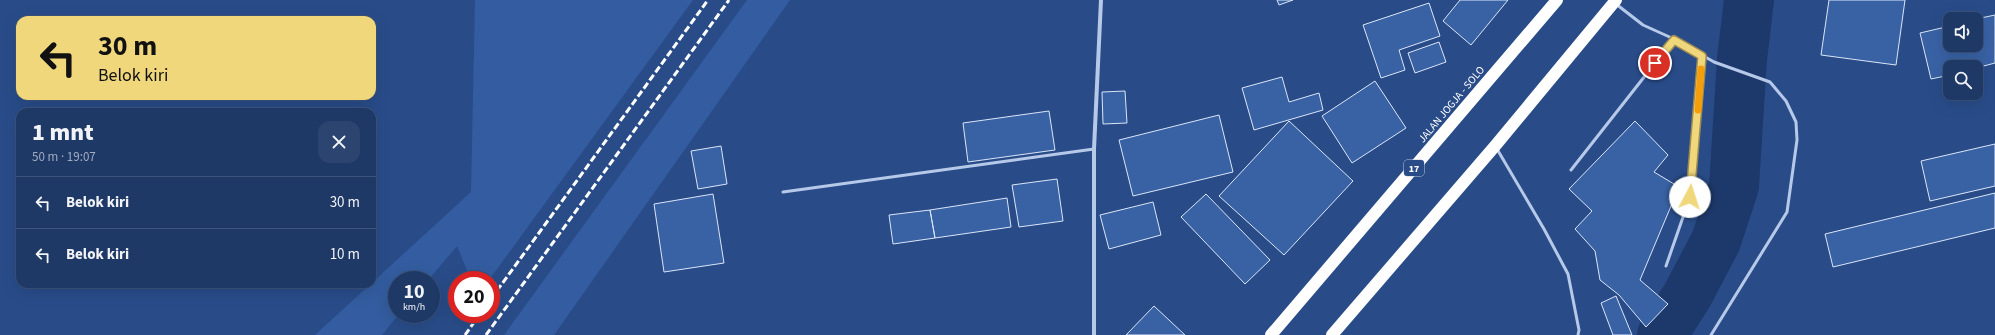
<!DOCTYPE html>
<html lang="id">
<meta charset="utf-8">
<style>
:root{--surface:#1f3967;--page:#2c4470;--text:#f1f3f6;--muted:#a1acc0;--line:#3c537b}
body{margin:0;font-family:"Source Sans 3",sans-serif;background:var(--page);color:var(--text);height:100vh;display:flex;flex-direction:column;font-size:15px;white-space:nowrap}
*{box-sizing:border-box;margin:0}
p{font-size:13px;color:var(--muted)}
.icon{flex:none;width:22px;height:22px;fill:none;stroke:currentColor;stroke-width:2;stroke-linecap:round;stroke-linejoin:round}
.map{position:relative;flex:1;overflow:hidden}
.side{position:absolute;left:16px;top:108px;width:360px;height:180px;display:flex;flex-direction:column;background:var(--surface);border-radius:12px;box-shadow:0 4px 16px #0002,0 0 0 1px var(--line)}
.side>*{flex:none}
.top-card{position:absolute;left:16px;top:16px;width:360px;height:84px;border-radius:12px;box-shadow:0 4px 16px #0002,0 0 0 1px var(--line);background:#f0d77c;color:#111;overflow:hidden}
.buttons{position:absolute;left:1943px;top:12px;display:grid;gap:8px}
.buttons a{display:grid;place-items:center;width:40px;height:40px;border-radius:8px;background:var(--surface);box-shadow:0 4px 16px #0002,0 0 0 1px var(--line);font-size:20px}
.speed{position:absolute;left:388px;top:271px;display:flex;gap:8px;font-size:20px;font-weight:700;text-align:center}
.speed>*{display:grid;place-content:center;width:52px;height:52px;border-radius:50%;background:var(--surface);box-shadow:0 4px 16px #0002,0 0 0 1px var(--line);line-height:1}
.speed small{font-size:10px;font-weight:400}
.speed .limit{border:6px solid #d22;background:#fff;color:#111}
.pin{position:absolute;display:grid;place-items:center;width:34px;height:34px;color:#fff;margin:-17px;border:2px solid #fff;border-radius:50%;box-shadow:0 1px 4px #0007}
.me{position:absolute;width:44px;margin:-22px;rotate:5deg;stroke-linejoin:round;filter:drop-shadow(0 0 3px #0008)}
.turn{display:flex;align-items:center;gap:14px;height:84px;padding:0 16px;font-size:18px}
.turn .icon{width:52px;height:52px;stroke-width:2.5}
.turn b{display:block;font-size:28px;line-height:34px}
.round{display:grid;place-items:center;flex:none;width:42px;height:42px;border-radius:12px;background:var(--page)}
.overview{display:flex;align-items:center;justify-content:space-between;height:68px;padding:0 16px}
h1{font-size:24px;font-weight:800;line-height:30px}
ul{padding:0;list-style:none}
li{display:flex;align-items:center;gap:12px;height:52px;padding:0 16px;border-top:1px solid var(--line)}
li div{flex:1}
li b{display:block;font-size:15px}
li em{font-style:normal}
.map>svg:first-child{display:block}
</style>
<div class="map">
<svg width="1995" height="335" viewBox="0 0 1995 335">
<rect width="100%" height="100%" fill="#294c89"/>
<!-- green -->
<path fill="#335da0" d="M475 0H693L489 280H471L457 246 428 280H397V314H399L382 335H315L471 192Z
M747 0H790L554 335H504Z"/>
<g fill="none" stroke-linecap="round" stroke-linejoin="round">
<!-- river -->
<path stroke="#1d386a" stroke-width="50" d="M1662 335 1687 296 1716 241 1734 186 1742 59 1749 0"/>
</g>
<!-- building -->
<path fill="#3962a5" stroke="#dae5f7" d="M1277 0H1293L1279 5Z
M1460 0H1508L1471 45 1443 21Z
M1829 0H1905L1896 65 1821 55Z
M1429 3 1440 36 1399 50 1405 70 1381 78 1363 25Z
M1995 15V63L1976 68 1950 67V75L1931 79 1920 33 1950 26V45H1976V19Z
M1439 42 1446 62 1415 73 1408 53Z
M1282 77 1289 102 1319 93 1323 110 1254 130 1242 88Z
M1375 81 1406 128 1352 163 1322 116Z
M1125 91 1127 123 1103 124 1102 92Z
M1049 111 1055 150 968 162 963 123Z
M1219 115 1233 172 1133 196 1119 140Z
M1289 121 1353 181 1284 255 1219 196Z
M1635 121 1668 155 1654 172 1679 187 1640 280 1668 304 1646 327 1619 295 1600 280 1595 251 1575 229 1592 211 1569 189Z
M1995 144V186L1930 201 1921 161Z
M721 146 727 184 698 189 691 151Z
M1057 179 1063 221 1019 227 1012 185Z
M1995 193V228L1833 267 1825 234Z
M713 194 724 263 664 272 654 204Z
M1206 194 1270 260 1245 284 1181 217Z
M1007 198 1011 227 935 238 930 210Z
M1153 202 1161 235 1109 249 1100 215Z
M930 210 935 238 893 244 889 215Z
M1616 296 1632 335H1613L1601 303Z
M1154 306 1185 335H1126Z"/>
<g fill="none" stroke-linecap="round" stroke-linejoin="round">
<!-- lane -->
<path stroke="#b6c9e9" stroke-width="3" d="M1616 4 1643 25 1674 39 1714 62 1770 82 1786 101 1796 122 1797 140 1787 212 1711 335
M1497 149 1544 229 1568 274 1579 330 1578 335
M1571 170 1674 39
M783 192 1094 149
M1666 266 1690 197 1702 56"/>
<!-- street -->
<path stroke="#b6c9e9" stroke-width="4" d="M1094 335V149L1101 0"/>
<!-- highway -->
<path stroke="#fff" stroke-width="12" d="M1271 335 1557 0
M1332 335 1495 146 1616 0"/>
<!-- rail -->
<path stroke="#fff" stroke-width="3" stroke-dasharray="7 3" stroke-linecap="butt" d="M491 299 708 0
M465 335 480 314
M486 335 729 0"/>
</g>
<g fill="none" stroke-linecap="round" stroke-linejoin="round">
<defs>
<path id="route" d="M1655 63 1674 40 1702 56 1690 197"/>
</defs>
<!-- route casing -->
<use href="#route" stroke="#9c8c51" stroke-width="10"/>
<!-- route -->
<use href="#route" stroke="#f0d77c" stroke-width="7"/>
<!-- slow -->
<path stroke="#f59e0b" stroke-width="7" d="M1698 110 1701 69"/>
</g>
<g text-anchor="middle" stroke-width="4" stroke-linejoin="round" paint-order="stroke">
<!-- shield labels -->
<rect fill="#294c89" stroke="#bfc9dc" stroke-width="1" x="1404" y="160" width="20" height="16" rx="3"/>
<g font-size="10" font-weight="bold" fill="#fff">
<text x="1414" y="172">17</text>
</g>
<!-- street labels -->
<g font-size="11" fill="#fff" stroke="#294c89">
<text transform="translate(1451 104) rotate(-50)" y="4">JALAN JOGJA - SOLO</text>
</g>
</g>
</svg>
<div class="buttons">
<a><svg class="icon" aria-label="sound" viewBox="0 0 24 24"><path d="M4 9h4l5-4v14l-5-4H4zM17 9q2 3 0 6"/></svg></a>
<a><svg class="icon" aria-label="search" viewBox="0 0 24 24"><circle cx="10" cy="10" r="6"/><path d="M15 15l6 6"/></svg></a>
</div>
<div class="speed"><div>10<small>km/h</small></div><div class="limit">20</div></div>
<div class="pin" style="left:1655px;top:63px;background:#d93025"><svg class="icon" aria-label="arrive" viewBox="0 0 24 24"><path d="M6 21V4h12l-3 4 3 4H6"/></svg></div>
<svg class="me" style="left:1690px;top:197px" viewBox="-20 -20 40 40"><circle r="19" fill="#fff"/><path d="M0-13L10 11 0 6-10 11z" fill="#f0d77c"/></svg>
<div class="top-card">
<div class="turn"><svg class="icon" aria-label="left" viewBox="0 0 24 24"><path d="M17 20v-9H6M10 6l-5 5 5 5"/></svg><div><b>30 m</b>Belok kiri</div></div>
</div>
<section class="side">
<div class="overview"><div><h1>1 mnt</h1><p>50 m · 19:07</p></div><a class="round"><svg class="icon" aria-label="close" viewBox="0 0 24 24"><path d="M6 6l12 12M18 6L6 18"/></svg></a></div>
<ul>
<li><svg class="icon" aria-label="left" viewBox="0 0 24 24"><path d="M17 20v-9H6M10 6l-5 5 5 5"/></svg><div><b>Belok kiri</b></div><em>30 m</em></li>
<li><svg class="icon" aria-label="left" viewBox="0 0 24 24"><path d="M17 20v-9H6M10 6l-5 5 5 5"/></svg><div><b>Belok kiri</b></div><em>10 m</em></li>
</ul>
</section>
</div>
